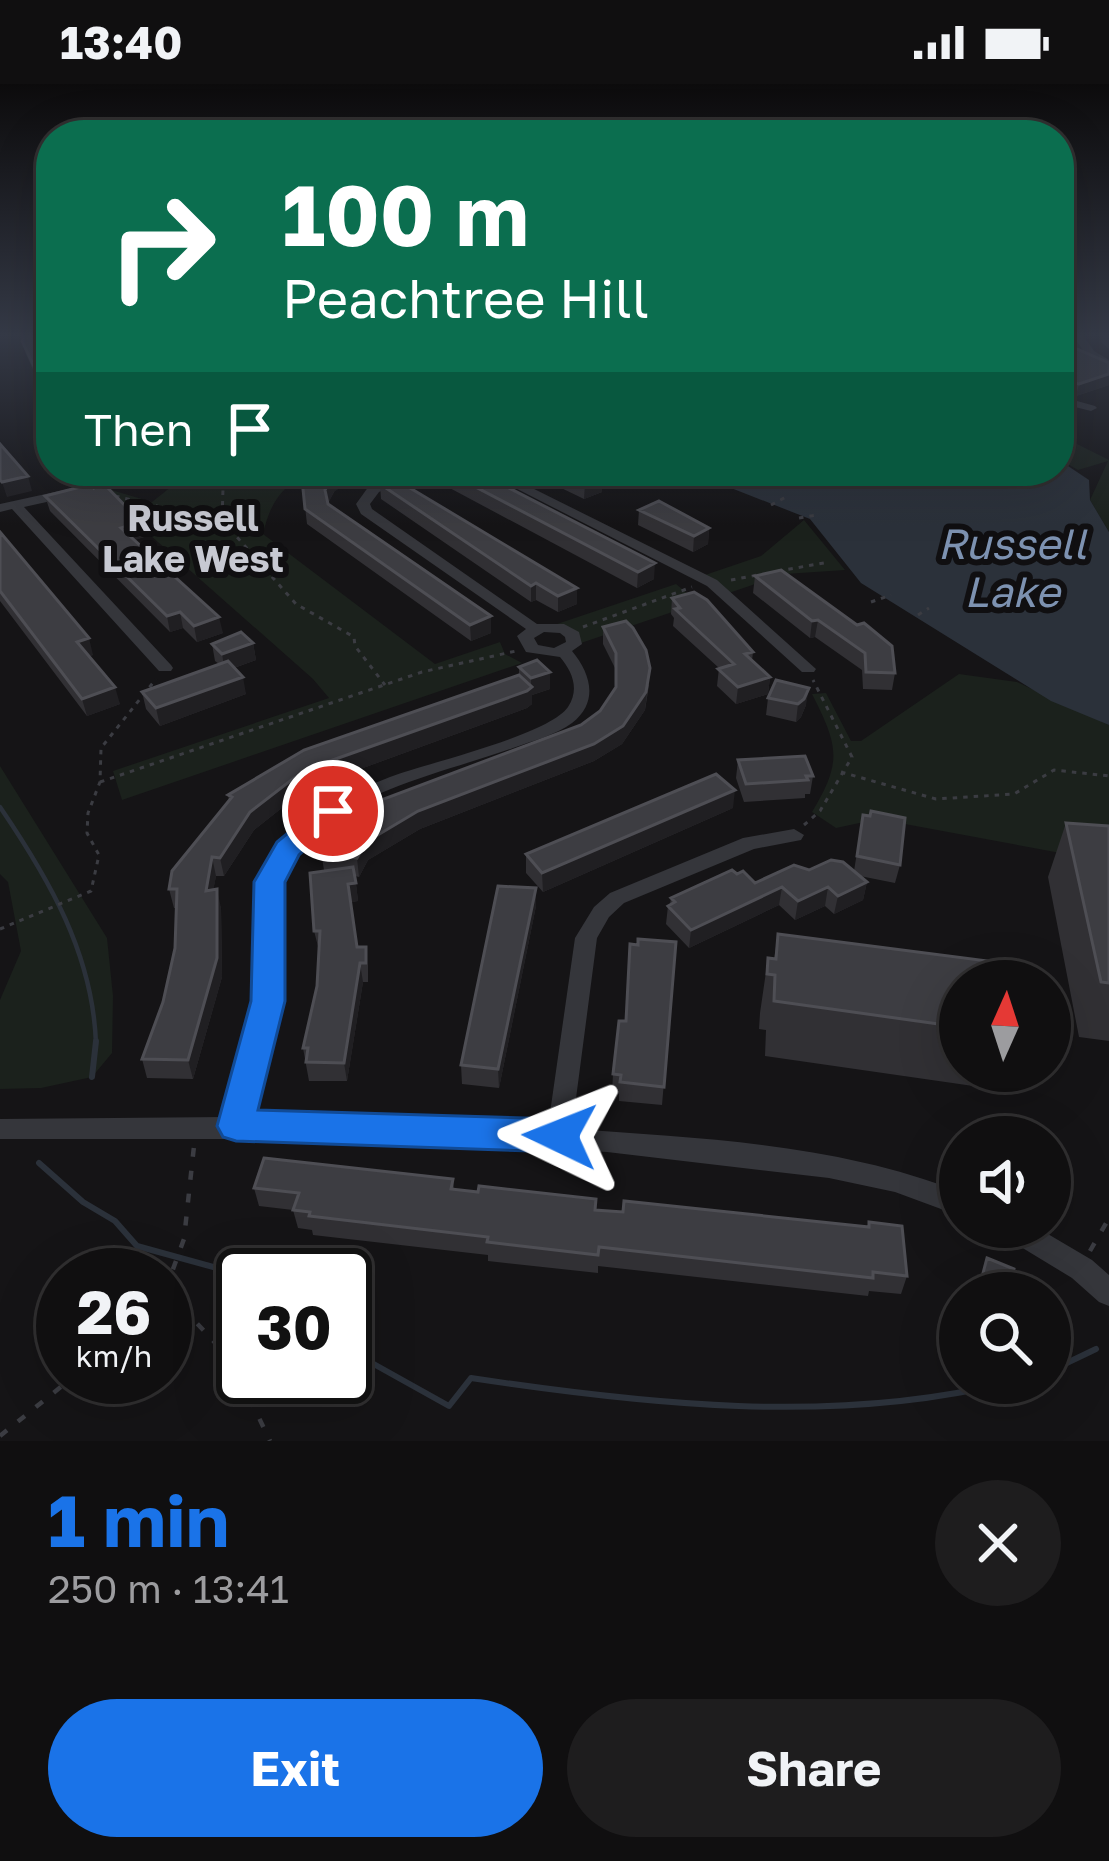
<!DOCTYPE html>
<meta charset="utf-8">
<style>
:root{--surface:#100f10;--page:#1e1d1e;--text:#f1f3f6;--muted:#9c9c9f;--line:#302f30;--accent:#1a73e8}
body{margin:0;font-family:"Golos Text",sans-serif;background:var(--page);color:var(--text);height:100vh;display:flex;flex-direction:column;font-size:45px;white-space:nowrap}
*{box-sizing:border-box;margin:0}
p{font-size:39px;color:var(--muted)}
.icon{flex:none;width:66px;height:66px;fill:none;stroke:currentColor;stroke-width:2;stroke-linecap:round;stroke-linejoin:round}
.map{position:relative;height:1357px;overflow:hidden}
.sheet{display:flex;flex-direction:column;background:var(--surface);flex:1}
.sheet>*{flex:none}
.top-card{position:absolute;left:36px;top:36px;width:1038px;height:366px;border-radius:48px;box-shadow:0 12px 48px #0002,0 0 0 3px var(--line);background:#0b6e4f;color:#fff;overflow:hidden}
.needle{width:78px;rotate:3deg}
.controls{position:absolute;left:939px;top:876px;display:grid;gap:24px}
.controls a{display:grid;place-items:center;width:132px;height:132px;border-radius:50%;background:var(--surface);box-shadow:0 12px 48px #0002,0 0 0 3px var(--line);font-size:60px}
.speed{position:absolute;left:36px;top:1164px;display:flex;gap:24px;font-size:60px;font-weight:700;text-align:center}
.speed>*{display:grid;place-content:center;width:156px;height:156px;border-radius:50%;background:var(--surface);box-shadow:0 12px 48px #0002,0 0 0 3px var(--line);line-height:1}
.speed small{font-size:30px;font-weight:400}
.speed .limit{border:6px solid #111;border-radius:18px;background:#fff;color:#111}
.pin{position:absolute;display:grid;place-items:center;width:102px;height:102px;color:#fff;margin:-51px;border:6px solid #fff;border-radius:50%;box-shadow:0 3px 12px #0007}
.me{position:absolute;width:132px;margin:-66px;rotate:272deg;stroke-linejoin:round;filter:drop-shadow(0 0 9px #0008)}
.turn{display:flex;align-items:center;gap:42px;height:252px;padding:0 48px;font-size:54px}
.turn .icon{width:156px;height:156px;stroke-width:2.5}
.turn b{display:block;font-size:84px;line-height:102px}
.then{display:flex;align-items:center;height:114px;padding:0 48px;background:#0003;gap:24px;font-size:45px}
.round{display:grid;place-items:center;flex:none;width:126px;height:126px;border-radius:63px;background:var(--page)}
.summary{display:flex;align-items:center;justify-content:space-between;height:204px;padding:0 48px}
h1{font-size:72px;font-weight:700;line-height:90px;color:var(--accent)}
.cta{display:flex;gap:24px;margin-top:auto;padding:24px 48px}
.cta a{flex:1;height:138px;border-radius:72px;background:var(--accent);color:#fff;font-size:48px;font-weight:700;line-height:138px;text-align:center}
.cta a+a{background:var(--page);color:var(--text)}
.status{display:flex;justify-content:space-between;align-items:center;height:84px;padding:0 60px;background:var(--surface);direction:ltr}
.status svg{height:33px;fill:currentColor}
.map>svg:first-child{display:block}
</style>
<div class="status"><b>13:40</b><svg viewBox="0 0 49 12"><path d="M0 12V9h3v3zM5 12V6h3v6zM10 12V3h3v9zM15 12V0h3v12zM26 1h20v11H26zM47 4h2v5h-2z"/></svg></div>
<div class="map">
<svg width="1109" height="1357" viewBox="0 0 1109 1357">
<rect width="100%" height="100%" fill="#151416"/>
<!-- green -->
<path fill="#1b211c" d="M1059 351 1109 376V448L1090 416 1108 377 1078 386 1059 375Z
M191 387H308C281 404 270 419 263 450L435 580 500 558 505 570 522 579 122 716 113 687 329 614 313 595 124 428 108 405 152 418Z
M804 436 845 486 785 490 726 510 702 492 761 472Z
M676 500 699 519 581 559 557 540Z
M959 590 1017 598 1109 641V778L878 735 836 744 812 728C842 678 839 663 812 610L826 609 851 657H861Z
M0 682 107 854 113 912 112 969 92 993 41 1004 0 1005V916L21 867 8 798 0 790Z"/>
<!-- water -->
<path fill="#2b313a" d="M1059 376 1089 396 1090 416 1109 448V641L1051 617 861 499 810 435 688 387H1059Z"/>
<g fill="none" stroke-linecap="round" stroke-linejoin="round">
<!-- stream-far1 -->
<path stroke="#2b313a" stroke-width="4.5" d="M0 723C49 795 93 870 96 960"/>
<!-- stream -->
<path stroke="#2b313a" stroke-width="6" d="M92 993 96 957
M39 1079 83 1118 115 1137 137 1162 224 1186 243 1199
M345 1264 449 1322 471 1294C644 1320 833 1341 1005 1299
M1050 1287 1096 1265"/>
<!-- path-far1 -->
<path stroke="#3b3c42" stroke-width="3" stroke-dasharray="4.5 6" stroke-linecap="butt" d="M247 387 223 405 222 436 296 520 354 553 355 562 385 601
M115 412 223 438
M771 421 786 413
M799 434 817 431
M778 487 824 479
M731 496 763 490
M871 518 891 511
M918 531 929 524
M583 543 692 503
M841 688 936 715 1014 710 1054 686 1109 692
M100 698 422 588 516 567
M804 741 820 727 852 673 813 596
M0 845 91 807 99 771 87 749 88 729 100 698 101 664 156 595"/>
<!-- path -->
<path stroke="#3b3c42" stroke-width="4.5" stroke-dasharray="9 14" stroke-linecap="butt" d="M1090 1167 1109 1134
M166 1206 232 1277 270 1357
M165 1207 184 1155 194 1062
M0 1352 73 1293"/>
<!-- minor -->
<path fill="#35363b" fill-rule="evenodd" d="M1073 251H1083L1094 267 1109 276V283L1086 271Z
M1059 312 1095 322 1097 324 1091 327 1059 319Z
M108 387H123L96 407 24 423 171 581 173 584 171 587H159L12 425 0 428V420L87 401Z
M406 387H423L379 408 370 420 372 425 537 540H564L579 548 582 560 572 567C591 590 599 618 572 639 556 651 532 657 513 664 451 686 369 703 318 746 255 799 289 839 280 907 275 950 263 991 251 1033L434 1037 548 1043 575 854 594 823 610 809 743 754 794 745 804 751 801 756 754 765 624 819 609 833 597 854 572 1045C702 1054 838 1060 960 1108V1132L895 1108 829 1094 607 1068 347 1055H0V1035L226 1033C239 992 251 951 258 908 268 836 234 787 308 734 333 716 362 704 390 693 427 679 549 651 568 623 580 605 572 587 560 573L526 568 517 552 526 545 361 430 356 420 369 402ZM544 548 560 549 565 553 566 558 554 564 538 561 534 554Z
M482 387H498L717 496 816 585 814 588H802L707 502Z
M999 1143H1036L1092 1176 1109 1191V1222L1099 1218 1072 1194 1003 1152Z"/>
</g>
<!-- wall -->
<path fill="#313034" d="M1059 251 1068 261 1109 279V301L1076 312 1059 309Z
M1103 251H1109V265L1101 258Z
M22 257 49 266 51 272V345L38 307 40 301 26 270Z
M431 387H476L654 495 637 504 431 394Z
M526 387H589L602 393V408L584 415Z
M380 400 577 520 558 528 536 516 531 518 381 415Z
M94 404 144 453 134 456 223 549 197 558 183 544 170 548 50 427 45 412Z
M303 405 334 408 328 419 491 549 471 557 307 440Z
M639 426 709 444 708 460 693 468 638 441Z
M0 448 93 571 89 572 120 620 87 632 0 517Z
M755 492 895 589 892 606 863 605 862 586 815 553 810 554 753 509Z
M672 514 753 568 752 577 770 593 768 610 736 620 717 602 719 584 673 542 674 534 671 530Z
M603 543 649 601 645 626 622 660 594 677 420 745 368 776 359 793 355 792 358 817 351 818 357 863 368 881V898H363L347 997H309L303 964 317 902 319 866 314 847 324 786 321 768 339 755 581 641 600 627 615 603 616 586 603 560Z
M253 559 256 576 234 584 246 610 160 642 146 625 142 608 219 580 215 577 212 560Z
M519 583 550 588V605L532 611V620L527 624 333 695 297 712 254 746 224 792H216L213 806 221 824 222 893 193 995 147 994 142 975 163 918 175 864 176 824H174L169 805 229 717 228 711 519 591Z
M768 614 806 621 801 633 796 638 766 631Z
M738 676 813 692 810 710H805V714L744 718 736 694Z
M733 724 543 808 526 789V770Z
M863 731 900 781 895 799 860 792 867 798 863 816 834 830 825 822 795 836 779 821 689 864 666 840 668 822 670 820 671 814 737 790 755 799 809 786 854 787Z
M1066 739 1109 742V957L1079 953 1048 793Z
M536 804V822L499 1004 462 1000 461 981Z
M778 850 960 897V987H1008L1001 1006 765 972 766 946 759 945 760 929 768 874 774 875Z
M676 858 662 1021 619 1017V1010L612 1009 613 990 626 937 638 861Z
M453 1095 454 1105 596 1126 868 1143 869 1138 907 1192 901 1210 869 1207 868 1212 598 1182V1189L488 1177V1171L313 1151 312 1146 298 1144 293 1126 259 1122 254 1104Z
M987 1174 1010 1205 1008 1209H994L979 1203Z"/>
<!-- shaded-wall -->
<path fill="#201f22" d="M48 251H51V264L48 267 44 255Z
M1109 290V301L1076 312 1079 300Z
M69 387H90L88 391 71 394Z
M340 387H364L334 408 327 422 325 406 332 393Z
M28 392 32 407 7 413 2 398Z
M602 393V408L584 415 585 400Z
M141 438 144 453 124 460 121 444Z
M709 444 708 460 693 468 694 452Z
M655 479 654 495 637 504 638 488Z
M536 499V516L531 518V502Z
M577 504V520L558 528V512Z
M180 528 183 544 170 548 167 532Z
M491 532V549L471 557 470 541Z
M219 533 223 549 197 558 194 542Z
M818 536 815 553 810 554 812 537Z
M89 554 93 571 82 575 77 558Z
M253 559 256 576 225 587 222 570Z
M650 584 645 626 622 660 594 677 420 745 368 776 359 793 357 774 366 758 418 727 594 660Z
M550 588V605L532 611V620L527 624 333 695 297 712 254 746 224 792 220 774 250 728 294 694 330 677 531 604V594Z
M243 593 246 610 160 642 156 624Z
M770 593 768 610 736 620 738 603Z
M115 603 120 620 87 632 82 615Z
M809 604 806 621 801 633 796 638 798 620Z
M735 706 733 724 543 808 542 789Z
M212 773 216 792 210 825 206 807Z
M867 798 863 816 834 830 838 812Z
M356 799 358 817 351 818 348 800Z
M782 803 779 821 689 864 691 846Z
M828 803 825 822 795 836 798 817Z
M536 804V822L499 1004 498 985Z
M217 805 221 824 222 893 193 995 188 976Z
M360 879 363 898 347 997 344 979Z"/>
<!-- building -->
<path fill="#3d3d42" stroke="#4e4e54" stroke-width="3" d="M24 251H48L44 255 51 272V340L38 307 41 297 22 257Z
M1059 251H1062L1068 261 1109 279V290L1079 300 1059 296V299Z
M0 360 28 392 2 398 0 396Z
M315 387H340L332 393 325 406 328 420 491 532 470 541 305 425 303 405Z
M445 387H476L655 479 638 488Z
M557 387H589L602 393 585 400Z
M395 395 577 504 558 512 536 499 531 502 380 400Z
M102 398 141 438 121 444 219 533 194 542 180 528 167 532 45 412 92 400 94 404Z
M659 417 709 444 694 452 639 426Z
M0 448 89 554 77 558 115 603 82 615 0 507Z
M781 486 857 541 864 539 892 562 895 589 866 588 865 569 818 536 812 537 755 492Z
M694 508 707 516 753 568 745 570 770 593 738 603 718 585 734 580 675 525 680 524 672 514Z
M626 537 633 544 646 566 650 584 646 608 623 642 594 660 418 727 366 758 357 774 321 768 329 754 339 755 359 730 381 716 581 641 600 627 616 603V569L603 543Z
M241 548 253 559 222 570 212 560Z
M537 576 550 588 531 594 519 583Z
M228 577 243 593 156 624 142 608Z
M519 591 532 603 527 607 330 677 294 694 250 728 220 774 212 773 206 807 217 805V874L188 976 142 975 163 918 175 864 177 805H169L172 787 232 713 228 711 304 666Z
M776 596 809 604 804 615 798 620 768 614Z
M805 672 813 692H806L808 696 746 700 738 676Z
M716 690 735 706 542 789 526 770Z
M871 727 905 734 900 781 857 772 863 731 870 732Z
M1066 739 1109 742V899L1101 898Z
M831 776 843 778 867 798 838 812 828 803 798 817 782 803 691 846 668 822 675 818 671 814 732 786 737 790 743 787 755 799 794 781 809 786Z
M353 783 356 799 348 800 357 863H366V879H360L344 979 306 978 308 964H303L317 902 320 847H314L310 789Z
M498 802 536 804 498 985 461 981Z
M778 850 1011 880 1013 897H960V943L774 917 775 891 767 890 768 874 776 875Z
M638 855 676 858 664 1003 620 998 621 991 613 990 619 937H626L630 860 638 861Z
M264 1074 453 1095 451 1105 478 1108 479 1102 596 1115 595 1126 623 1128 624 1117 869 1143V1138L902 1142 907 1192 873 1188V1194L599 1163 598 1171 487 1158 488 1153 309 1132 310 1128 293 1126 299 1109 254 1104Z
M987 1174 1014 1185 1010 1205 982 1193Z"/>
<!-- sky -->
<linearGradient id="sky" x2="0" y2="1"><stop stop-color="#0c0b0c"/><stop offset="0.57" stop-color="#353a47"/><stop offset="1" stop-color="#353a47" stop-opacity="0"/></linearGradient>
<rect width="1109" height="441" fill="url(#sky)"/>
<!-- route -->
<path fill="#1a73e8" stroke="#114b97" stroke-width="3" d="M333 718 347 727 299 771 285 798V917L258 1026 560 1035 573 1040 578 1052 573 1063 560 1068 236 1057 223 1053 217 1042 251 917 254 798 277 758 323 720Z"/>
<g text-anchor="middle" stroke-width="12" stroke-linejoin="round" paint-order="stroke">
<!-- far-neighbourhood labels -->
<g font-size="36" font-weight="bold" fill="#c7c9d2" stroke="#100f11">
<text x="193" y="447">Russell<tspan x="193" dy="41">Lake West</tspan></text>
</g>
<!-- water labels -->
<g font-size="42" font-style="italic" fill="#7d92b1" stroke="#100f11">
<text x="1012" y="475">Russell<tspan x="1012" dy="48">Lake</tspan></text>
</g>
</g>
</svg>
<div class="controls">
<a><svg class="needle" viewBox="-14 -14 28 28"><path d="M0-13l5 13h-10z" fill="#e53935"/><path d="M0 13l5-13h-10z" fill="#9c9c9f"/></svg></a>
<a><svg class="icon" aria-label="sound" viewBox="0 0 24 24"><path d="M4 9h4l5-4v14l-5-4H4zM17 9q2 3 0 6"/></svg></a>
<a><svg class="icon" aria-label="search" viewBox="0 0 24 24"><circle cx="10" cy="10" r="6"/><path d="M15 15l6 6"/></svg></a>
</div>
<div class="speed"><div>26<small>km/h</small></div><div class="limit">30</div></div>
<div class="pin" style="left:333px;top:727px;background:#d93025"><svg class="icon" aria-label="arrive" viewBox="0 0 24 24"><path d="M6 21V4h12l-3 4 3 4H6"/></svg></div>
<svg class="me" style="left:560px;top:1052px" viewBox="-20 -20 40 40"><path d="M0-17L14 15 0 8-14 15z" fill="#1a73e8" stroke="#fff" stroke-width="4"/></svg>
<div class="top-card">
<div class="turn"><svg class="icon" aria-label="right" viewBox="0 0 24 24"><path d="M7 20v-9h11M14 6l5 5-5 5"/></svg><div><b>100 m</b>Peachtree Hill</div></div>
<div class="then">Then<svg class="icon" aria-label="arrive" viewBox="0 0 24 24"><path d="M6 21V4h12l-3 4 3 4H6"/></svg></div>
</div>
</div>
<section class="sheet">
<div class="summary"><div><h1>1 min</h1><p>250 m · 13:41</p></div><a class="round"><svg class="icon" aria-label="close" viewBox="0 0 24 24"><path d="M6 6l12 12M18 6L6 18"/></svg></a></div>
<div class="cta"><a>Exit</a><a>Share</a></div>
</section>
